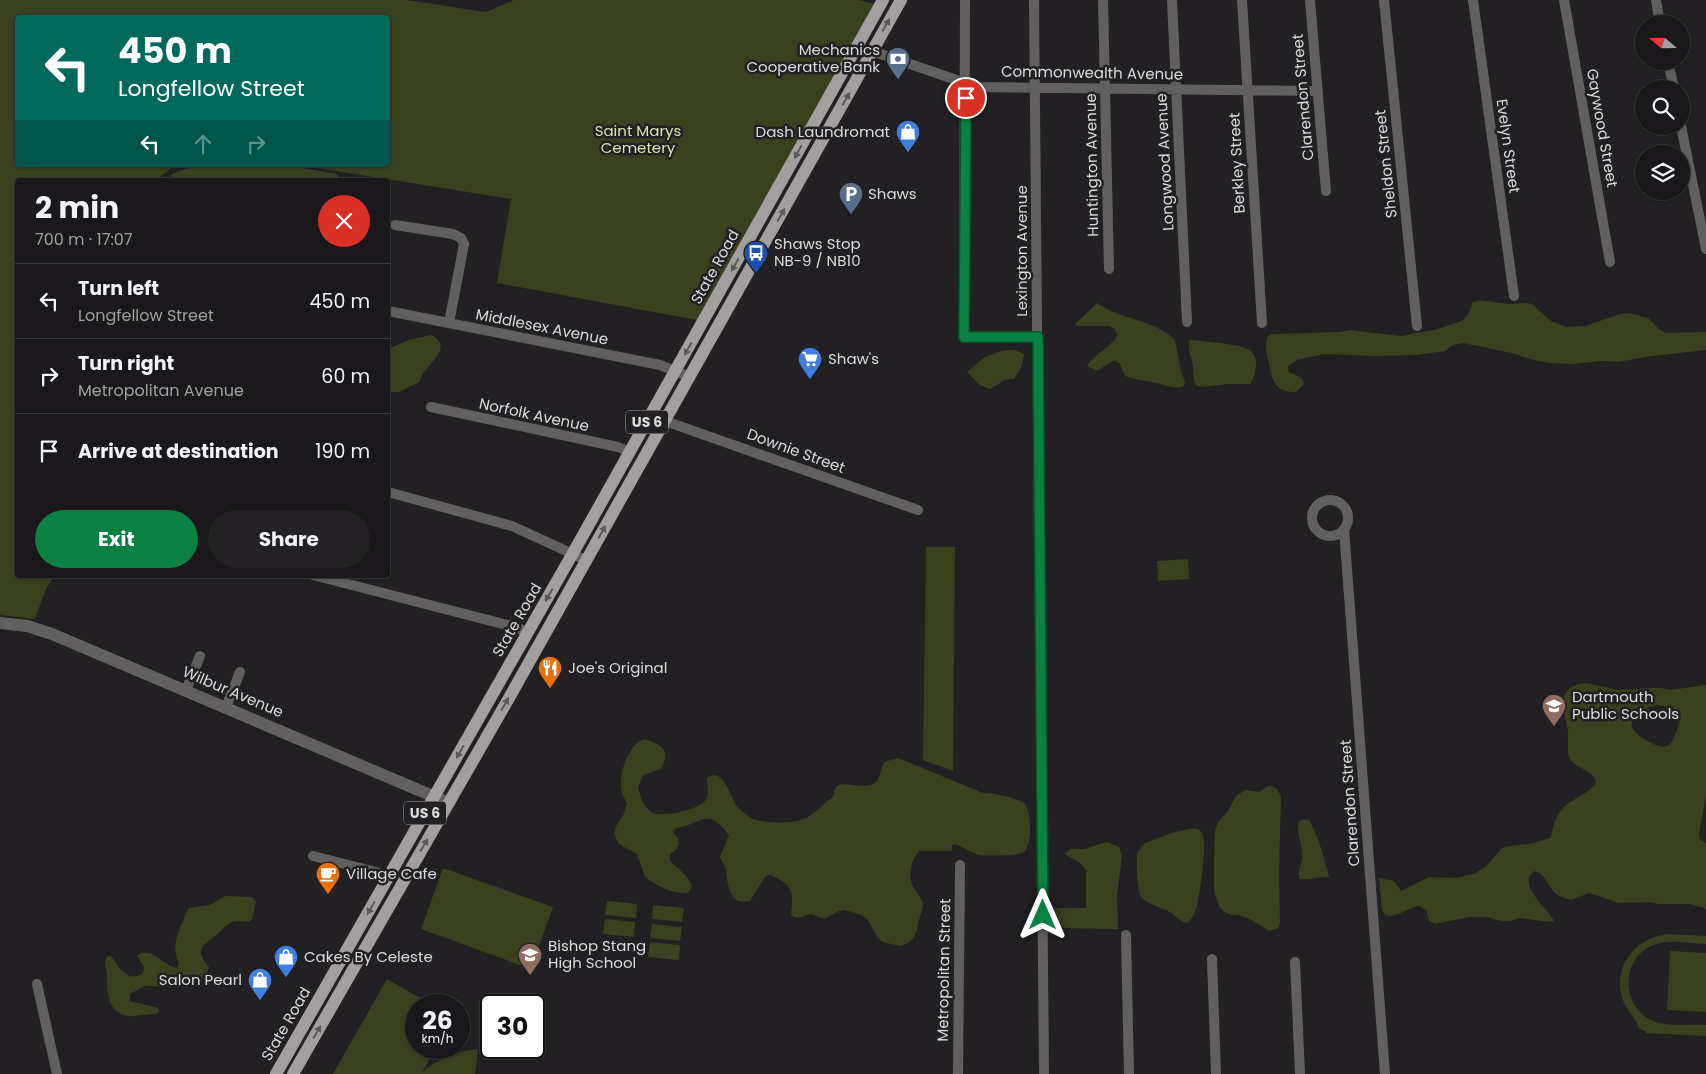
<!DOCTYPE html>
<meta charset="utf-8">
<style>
:root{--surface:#1a181a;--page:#232123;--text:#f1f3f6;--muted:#9fa0a2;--line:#383739;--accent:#0b8043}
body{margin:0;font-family:Poppins,sans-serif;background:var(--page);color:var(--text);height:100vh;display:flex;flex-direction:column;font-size:19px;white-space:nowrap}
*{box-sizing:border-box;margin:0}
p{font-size:16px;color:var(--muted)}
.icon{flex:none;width:28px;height:28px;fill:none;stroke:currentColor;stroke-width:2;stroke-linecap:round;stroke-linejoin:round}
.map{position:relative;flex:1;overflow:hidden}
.sheet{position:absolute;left:15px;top:178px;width:375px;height:400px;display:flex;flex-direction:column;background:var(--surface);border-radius:5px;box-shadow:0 1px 4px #0004,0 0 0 1px var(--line)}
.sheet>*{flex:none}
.banner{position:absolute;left:15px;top:15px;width:375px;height:152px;border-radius:5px;box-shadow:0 1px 4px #0004,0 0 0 1px var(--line);background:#00695c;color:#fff;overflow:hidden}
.needle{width:32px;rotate:290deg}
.fabs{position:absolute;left:1635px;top:15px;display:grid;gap:10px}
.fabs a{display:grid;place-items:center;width:55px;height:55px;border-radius:50%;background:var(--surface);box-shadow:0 1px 4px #0004,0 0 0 1px var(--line);font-size:25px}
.speed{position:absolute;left:405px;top:994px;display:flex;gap:10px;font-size:25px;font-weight:700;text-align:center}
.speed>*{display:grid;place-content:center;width:65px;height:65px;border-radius:50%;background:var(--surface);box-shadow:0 1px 4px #0004,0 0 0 1px var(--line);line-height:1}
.speed small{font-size:12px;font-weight:400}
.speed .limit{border:2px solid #111;border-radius:8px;background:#fff;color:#111}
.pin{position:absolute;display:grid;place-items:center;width:42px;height:42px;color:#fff;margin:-21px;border:2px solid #fff;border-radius:50%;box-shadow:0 1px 5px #0007}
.me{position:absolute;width:55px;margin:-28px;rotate:0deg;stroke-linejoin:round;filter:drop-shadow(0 0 4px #0008)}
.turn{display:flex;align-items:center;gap:18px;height:105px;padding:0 20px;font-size:22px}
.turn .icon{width:65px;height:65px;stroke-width:2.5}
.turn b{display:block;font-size:35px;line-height:42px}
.lanes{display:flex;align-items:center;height:48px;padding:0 20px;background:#0003;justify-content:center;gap:25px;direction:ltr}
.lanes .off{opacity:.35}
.round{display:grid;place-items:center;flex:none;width:52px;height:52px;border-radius:26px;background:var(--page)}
.headline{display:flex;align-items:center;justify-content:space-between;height:85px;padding:0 20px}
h1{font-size:30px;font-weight:700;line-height:38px}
.button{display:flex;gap:10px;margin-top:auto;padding:10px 20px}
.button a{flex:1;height:58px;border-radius:30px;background:var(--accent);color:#fff;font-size:20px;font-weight:700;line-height:58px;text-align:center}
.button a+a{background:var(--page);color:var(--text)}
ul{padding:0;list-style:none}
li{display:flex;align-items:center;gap:15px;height:75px;padding:0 20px;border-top:1px solid var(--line)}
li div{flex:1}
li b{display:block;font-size:19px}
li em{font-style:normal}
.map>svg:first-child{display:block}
</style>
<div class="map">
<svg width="1706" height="1074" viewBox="0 0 1706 1074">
<rect width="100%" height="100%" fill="#222023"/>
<!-- green -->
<path fill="#38401e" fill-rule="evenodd" d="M0 0H406L486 12 514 0H859L874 4 697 320 497 283 511 199 298 165H388V18H18V165H175L156 180H18V575H55L46 589 35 619 0 615Z
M196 165H287L337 174 339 178 338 180H169L172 174Z
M1478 300 1509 304 1528 303 1533 305 1551 321 1566 327 1585 326 1620 314 1629 313 1648 318 1660 330 1666 333 1706 332V350L1645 357 1618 362 1602 361 1572 364 1551 363 1533 360 1512 353 1463 343 1453 345 1445 351 1416 355 1374 356 1324 354 1297 360 1288 366 1289 372C1295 375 1303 376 1304 384L1296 392C1275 393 1272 380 1269 364 1267 353 1264 347 1268 336L1272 334 1339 332 1350 330 1401 336 1434 330 1462 321 1469 313 1472 303Z
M1097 303C1121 320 1154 319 1175 340L1181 371 1185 382 1183 387C1174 389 1169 386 1160 384 1148 381 1137 380 1125 376L1120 364 1114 360 1097 371 1087 366C1095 353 1109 349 1117 336L1115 329 1109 326H1078L1075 324Z
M431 335C452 346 434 359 425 371 422 374 421 378 419 382L399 392H388V349L409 340Z
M1191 340C1203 341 1215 342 1226 344 1256 347 1262 356 1251 384H1226L1202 387 1197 386 1194 381 1193 365 1189 351V341Z
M1005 350H1015L1024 354 1022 366 1014 379 1005 380 990 389 980 385 967 372 985 357Z
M926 547H955L953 771 923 760Z
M1188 559 1189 579 1158 581 1157 561Z
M1586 683 1618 690 1652 688H1661L1670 690 1706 685V796L1699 834 1700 839 1706 843V909L1690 904H1659L1649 902 1619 903 1589 893 1571 900C1566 898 1559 897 1555 893 1548 886 1545 874 1535 871L1529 876C1526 894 1547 907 1554 921L1550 922 1520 918 1511 921H1501L1487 917H1469L1435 924 1429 921 1426 910 1419 906C1411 907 1395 917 1389 916 1386 916 1384 913 1382 911L1379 878 1394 881 1401 891 1429 877 1455 878 1474 874 1485 867 1501 849 1508 846 1530 844 1550 838C1554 828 1554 817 1562 809 1571 799 1591 793 1596 782 1593 769 1576 769 1570 759 1566 751 1569 740 1568 731 1564 709 1554 687 1586 683ZM1656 705C1664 705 1677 710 1680 719 1678 726 1675 743 1667 746 1659 750 1634 735 1632 727 1629 716 1648 707 1656 705Z
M645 739C663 745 671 751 661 769L643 775 638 788C641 797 643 806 651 812 661 818 696 810 704 802 706 800 707 798 708 795L707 778C723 766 730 795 736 805 740 810 746 815 751 818 762 824 798 824 808 817 817 811 824 803 833 797 834 794 834 789 837 786 846 780 866 792 877 781 880 777 882 767 884 762L898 758 983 793C990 792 1018 798 1024 803 1032 810 1033 849 1022 853 1013 856 989 856 980 855 971 853 964 847 955 844L952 845V851H919C911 861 907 877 914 888 917 893 922 898 923 905 923 910 920 915 919 920 916 933 916 942 900 946L882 942 876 935 868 920 861 915 845 910 839 911 824 919 811 914C803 916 797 921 791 914 794 891 792 884 770 875L765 877 750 901C730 906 728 886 726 872 726 867 722 862 720 857L729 835C706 805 702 825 676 828L673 832 678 838 679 844 676 850 670 854V861C678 869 688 875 692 886L689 892C676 896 655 885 645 877L637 854 619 844 614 834 616 826 623 816 627 804C626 799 623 797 622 793 617 777 628 743 645 739Z
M1270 785 1277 789 1281 797 1279 872 1280 922 1278 928 1269 931 1250 919 1239 915H1232L1226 913 1220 908 1214 891V855L1215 831 1218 822 1228 811 1236 796 1245 790 1259 792Z
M1304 819 1309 820C1319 838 1324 857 1329 877 1319 877 1309 880 1299 879 1298 869 1301 867 1302 858 1303 845 1296 836 1299 821Z
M1194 828C1198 829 1201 830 1203 835 1207 847 1200 892 1197 906 1196 912 1192 918 1188 923 1178 922 1176 915 1168 911 1159 907 1150 905 1143 899 1136 894 1137 862 1137 853L1145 843 1172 833Z
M1107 842 1119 847 1122 856 1117 896 1118 929 1054 928V908H1086V872H1088L1079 862 1064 854 1071 849H1084Z
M443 868 553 907 531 969 421 929Z
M225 896 252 897 256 902 252 919 249 922C243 922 237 920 232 922 226 925 221 931 216 935 202 946 194 951 209 967L207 972 198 982 195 983 189 982 179 987 145 986 130 994V1001L158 1008 159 1011 156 1014C147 1014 136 1017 128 1016 107 1013 107 991 107 975 107 968 103 963 107 956H111C119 967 128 984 143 973L144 967 137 955C153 946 163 966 177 968L179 963C170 944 179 932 186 913L189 908 210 905Z
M607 901 637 904 636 918 605 915Z
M653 905 684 908 682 922 652 919Z
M605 919 635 922 634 937 603 934Z
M652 924 682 927 680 941 650 938Z
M1669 934 1706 936V944C1689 943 1669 939 1653 945 1622 958 1620 1003 1649 1019 1665 1028 1688 1024 1706 1025V1036L1646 1033V1032L1639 1028C1635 1017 1625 1009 1622 997 1613 964 1637 937 1669 934Z
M650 942 680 945 679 960 648 957Z
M1670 951 1706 953V1012L1667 1010Z
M387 979 432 1005H416V1048H436L422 1072C439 1059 456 1051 478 1049L475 1074H333Z"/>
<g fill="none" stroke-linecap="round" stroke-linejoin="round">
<!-- minor -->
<path stroke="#62605f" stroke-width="10" d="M965 0 964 337H1038
M1034 0 1044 1074
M1103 0 1109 269
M1172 0 1187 322
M1242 0 1262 323
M1310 0 1326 191
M1384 0 1417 326
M1473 0 1514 296
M1564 0 1610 262
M1656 0 1660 24
M872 51 977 87 1318 91
M1668 61 1674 89
M1681 126 1706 249
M395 225 453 234 461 238 464 244 449 323
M388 311 660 365 690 377
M431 407 618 447 630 452
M665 421 918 510
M388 492 512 526 586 560
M1312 518a18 18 0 1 1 36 0a18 18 0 1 1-36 0Z
M1344 529 1385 1074
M313 575 515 627 528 632
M186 690 200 656
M226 707 240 672
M313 856 376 872 388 878
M1126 935 1129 1074
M1212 959 1216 1074
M1295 962 1300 1074
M37 984 57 1074
M958 1074 960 865"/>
<!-- tertiary -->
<path stroke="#62605f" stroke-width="12" d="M0 623 27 626 52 634 449 803"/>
<!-- primary -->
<path stroke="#a39f9e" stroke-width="12" d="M276 1074 573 553 883 0
M293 1074 509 698 901 0"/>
</g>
<!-- one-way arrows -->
<defs><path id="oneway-solid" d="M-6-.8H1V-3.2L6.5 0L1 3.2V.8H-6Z" transform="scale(1.25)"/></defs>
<g fill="#5c595a">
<use href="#oneway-solid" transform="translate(886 25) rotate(-61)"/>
<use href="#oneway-solid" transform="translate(846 99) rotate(-61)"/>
<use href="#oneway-solid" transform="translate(798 152) rotate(119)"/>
<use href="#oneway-solid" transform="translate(781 215) rotate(-61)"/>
<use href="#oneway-solid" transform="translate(735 265) rotate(119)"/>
<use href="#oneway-solid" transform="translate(688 349) rotate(119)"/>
<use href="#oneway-solid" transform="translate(602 532) rotate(-60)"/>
<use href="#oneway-solid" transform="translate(549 595) rotate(120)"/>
<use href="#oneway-solid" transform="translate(505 704) rotate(-60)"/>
<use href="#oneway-solid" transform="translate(460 752) rotate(119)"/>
<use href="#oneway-solid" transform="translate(424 845) rotate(-60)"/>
<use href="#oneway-solid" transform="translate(371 908) rotate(120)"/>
<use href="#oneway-solid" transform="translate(317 1032) rotate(-60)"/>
</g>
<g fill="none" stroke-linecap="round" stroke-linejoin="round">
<defs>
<path id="route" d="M966 98 964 337H1038L1043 915"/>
</defs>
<!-- route casing -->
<use href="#route" stroke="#07532c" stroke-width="12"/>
<!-- route -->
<use href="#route" stroke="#0b8043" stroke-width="9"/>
</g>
<!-- icons -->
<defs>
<symbol id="bank-pin" viewBox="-11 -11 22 30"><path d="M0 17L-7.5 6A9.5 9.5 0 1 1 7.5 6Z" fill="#5c6f8a" stroke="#222023"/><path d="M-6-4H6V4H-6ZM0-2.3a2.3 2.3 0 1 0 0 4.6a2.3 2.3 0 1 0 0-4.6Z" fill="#fff"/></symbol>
<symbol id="shop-pin" viewBox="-11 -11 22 30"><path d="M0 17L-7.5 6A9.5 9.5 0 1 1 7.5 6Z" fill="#3f7fe0" stroke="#222023"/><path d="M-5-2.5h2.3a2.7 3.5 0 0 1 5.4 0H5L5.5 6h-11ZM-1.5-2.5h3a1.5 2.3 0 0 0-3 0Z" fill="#fff"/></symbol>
<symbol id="parking-pin" viewBox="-11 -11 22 30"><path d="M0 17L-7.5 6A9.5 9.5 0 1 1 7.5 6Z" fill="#5c6f8a" stroke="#222023"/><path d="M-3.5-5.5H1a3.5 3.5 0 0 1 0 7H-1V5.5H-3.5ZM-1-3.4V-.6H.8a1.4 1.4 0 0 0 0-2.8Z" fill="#fff"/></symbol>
<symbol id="bus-pin" viewBox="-11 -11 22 30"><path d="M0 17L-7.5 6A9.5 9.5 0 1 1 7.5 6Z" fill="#1a4fb4" stroke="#222023"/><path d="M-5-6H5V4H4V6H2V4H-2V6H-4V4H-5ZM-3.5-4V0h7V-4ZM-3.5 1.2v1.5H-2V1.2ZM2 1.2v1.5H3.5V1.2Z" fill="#fff"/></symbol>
<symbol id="supermarket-pin" viewBox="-11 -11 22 30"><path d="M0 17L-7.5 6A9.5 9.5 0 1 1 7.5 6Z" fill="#3f7fe0" stroke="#222023"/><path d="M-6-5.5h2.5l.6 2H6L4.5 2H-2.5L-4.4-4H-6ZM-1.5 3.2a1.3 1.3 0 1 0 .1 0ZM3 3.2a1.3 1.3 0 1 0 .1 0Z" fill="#fff"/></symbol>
<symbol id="restaurant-pin" viewBox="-11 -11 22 30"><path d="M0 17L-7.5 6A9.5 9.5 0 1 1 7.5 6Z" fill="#e8710a" stroke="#222023"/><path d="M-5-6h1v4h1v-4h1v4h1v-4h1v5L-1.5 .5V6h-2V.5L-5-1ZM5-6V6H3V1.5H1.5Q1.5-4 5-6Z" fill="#fff"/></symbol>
<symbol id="school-pin" viewBox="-11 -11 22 30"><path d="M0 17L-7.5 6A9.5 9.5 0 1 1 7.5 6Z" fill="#8d6e63" stroke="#222023"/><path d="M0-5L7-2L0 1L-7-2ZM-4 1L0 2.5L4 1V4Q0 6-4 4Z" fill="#fff"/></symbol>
<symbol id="cafe-pin" viewBox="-11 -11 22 30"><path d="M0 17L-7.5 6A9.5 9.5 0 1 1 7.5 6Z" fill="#e8710a" stroke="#222023"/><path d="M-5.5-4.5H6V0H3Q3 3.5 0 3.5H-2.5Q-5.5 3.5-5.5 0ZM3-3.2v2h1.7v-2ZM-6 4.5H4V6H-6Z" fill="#fff"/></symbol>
</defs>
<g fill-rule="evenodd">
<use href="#bank-pin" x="884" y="45" width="28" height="38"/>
<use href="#shop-pin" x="894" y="118" width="28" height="38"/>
<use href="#parking-pin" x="837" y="180" width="28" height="38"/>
<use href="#bus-pin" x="742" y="239" width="28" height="38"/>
<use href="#supermarket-pin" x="796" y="345" width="28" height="38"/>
<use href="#restaurant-pin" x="536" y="654" width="28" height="38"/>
<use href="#school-pin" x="1540" y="692" width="28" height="38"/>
<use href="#cafe-pin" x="314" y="860" width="28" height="38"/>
<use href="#school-pin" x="516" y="941" width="28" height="38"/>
<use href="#shop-pin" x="272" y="943" width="28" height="38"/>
<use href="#shop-pin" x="246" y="966" width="28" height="38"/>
</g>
<g text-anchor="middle" stroke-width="5" stroke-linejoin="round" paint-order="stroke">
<!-- shield labels -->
<g fill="#222023" stroke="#a4a2a4" stroke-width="1">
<rect x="626" y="410.5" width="42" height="23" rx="4"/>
<rect x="404" y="801.5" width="42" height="23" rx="4"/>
</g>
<g font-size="14" font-weight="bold" fill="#dbdadc">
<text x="647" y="427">US 6</text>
<text x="425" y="818">US 6</text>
</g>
<!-- poi labels -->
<g font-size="15" fill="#dbdadc" stroke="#222023" text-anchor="start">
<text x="880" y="55" text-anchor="end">Mechanics<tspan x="880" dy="17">Cooperative Bank</tspan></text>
<text x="890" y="137" text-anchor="end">Dash Laundromat</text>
<text x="868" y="199">Shaws</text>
<text x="774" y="249">Shaws Stop<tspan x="774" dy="17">NB-9 / NB10</tspan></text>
<text x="828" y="364">Shaw's</text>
<text x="568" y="673">Joe's Original</text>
<text x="1572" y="702">Dartmouth<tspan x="1572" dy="17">Public Schools</tspan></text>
<text x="346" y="879">Village Cafe</text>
<text x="548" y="951">Bishop Stang<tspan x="548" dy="17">High School</tspan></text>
<text x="304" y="962">Cakes By Celeste</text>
<text x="242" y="985" text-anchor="end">Salon Pearl</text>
</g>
<!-- street labels -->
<g font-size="15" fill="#dbdadc" stroke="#222023">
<text transform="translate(1092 73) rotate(1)" y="5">Commonwealth Avenue</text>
<text transform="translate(1303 97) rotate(-95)" y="5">Clarendon Street</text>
<text transform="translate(1602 128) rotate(80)" y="5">Gaywood Street</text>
<text transform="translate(1508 146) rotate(82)" y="5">Evelyn Street</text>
<text transform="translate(1165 162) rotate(-93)" y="5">Longwood Avenue</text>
<text transform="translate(1237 163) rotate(-93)" y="5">Berkley Street</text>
<text transform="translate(1386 164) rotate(-96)" y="5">Sheldon Street</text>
<text transform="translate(1092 165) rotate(-91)" y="5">Huntington Avenue</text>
<text transform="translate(1022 251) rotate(-90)" y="5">Lexington Avenue</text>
<text transform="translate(715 267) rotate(-61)" y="5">State Road</text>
<text transform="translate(542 327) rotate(11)" y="5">Middlesex Avenue</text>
<text transform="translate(534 415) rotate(12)" y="5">Norfolk Avenue</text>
<text transform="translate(796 451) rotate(20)" y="5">Downie Street</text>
<text transform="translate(517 620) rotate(-60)" y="5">State Road</text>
<text transform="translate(233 692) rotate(23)" y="5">Wilbur Avenue</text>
<text transform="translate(1350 803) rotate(-94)" y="5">Clarendon Street</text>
<text transform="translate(944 970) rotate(-89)" y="5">Metropolitan Street</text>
<text transform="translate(286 1024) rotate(-60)" y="5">State Road</text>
</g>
<!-- park labels -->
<g font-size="15" fill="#d7e7a6" stroke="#222023">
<text x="638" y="136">Saint Marys<tspan x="638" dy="17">Cemetery</tspan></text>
</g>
</g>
</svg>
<div class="fabs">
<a><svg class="needle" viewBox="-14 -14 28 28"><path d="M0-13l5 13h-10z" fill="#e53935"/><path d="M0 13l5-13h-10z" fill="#9fa0a2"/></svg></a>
<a><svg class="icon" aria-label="search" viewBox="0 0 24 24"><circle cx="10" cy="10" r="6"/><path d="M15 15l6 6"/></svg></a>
<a><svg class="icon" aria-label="layers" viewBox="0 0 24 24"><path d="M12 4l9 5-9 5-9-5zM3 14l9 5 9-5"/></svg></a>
</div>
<div class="speed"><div>26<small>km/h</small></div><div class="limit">30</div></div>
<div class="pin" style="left:966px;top:98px;background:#d93025"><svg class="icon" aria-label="arrive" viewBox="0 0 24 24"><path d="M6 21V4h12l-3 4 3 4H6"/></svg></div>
<svg class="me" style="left:1043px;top:915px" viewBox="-20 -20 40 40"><path d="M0-17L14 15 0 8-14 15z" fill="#0b8043" stroke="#fff" stroke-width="4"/></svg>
<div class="banner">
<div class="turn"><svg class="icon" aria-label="left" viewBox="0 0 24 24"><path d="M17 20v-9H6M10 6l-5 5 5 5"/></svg><div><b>450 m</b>Longfellow Street</div></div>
<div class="lanes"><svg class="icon" aria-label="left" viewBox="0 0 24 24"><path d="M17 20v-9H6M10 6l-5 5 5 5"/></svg><svg class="icon off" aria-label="ahead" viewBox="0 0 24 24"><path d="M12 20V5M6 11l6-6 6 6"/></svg><svg class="icon off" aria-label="right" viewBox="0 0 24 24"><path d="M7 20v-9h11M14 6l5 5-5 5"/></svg></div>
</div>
<section class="sheet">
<div class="headline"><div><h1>2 min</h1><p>700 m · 17:07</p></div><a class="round" style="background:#d93025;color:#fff"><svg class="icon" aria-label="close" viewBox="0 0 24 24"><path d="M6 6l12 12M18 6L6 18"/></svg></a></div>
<ul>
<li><svg class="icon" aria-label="left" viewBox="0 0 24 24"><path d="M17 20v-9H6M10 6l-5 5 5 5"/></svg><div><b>Turn left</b><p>Longfellow Street</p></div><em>450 m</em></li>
<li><svg class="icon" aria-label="right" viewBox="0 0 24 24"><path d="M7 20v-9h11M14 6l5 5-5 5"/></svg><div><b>Turn right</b><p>Metropolitan Avenue</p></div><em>60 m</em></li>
<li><svg class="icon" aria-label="arrive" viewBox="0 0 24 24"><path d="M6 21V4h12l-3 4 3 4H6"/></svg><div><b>Arrive at destination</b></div><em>190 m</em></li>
</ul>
<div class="button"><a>Exit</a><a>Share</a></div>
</section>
</div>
